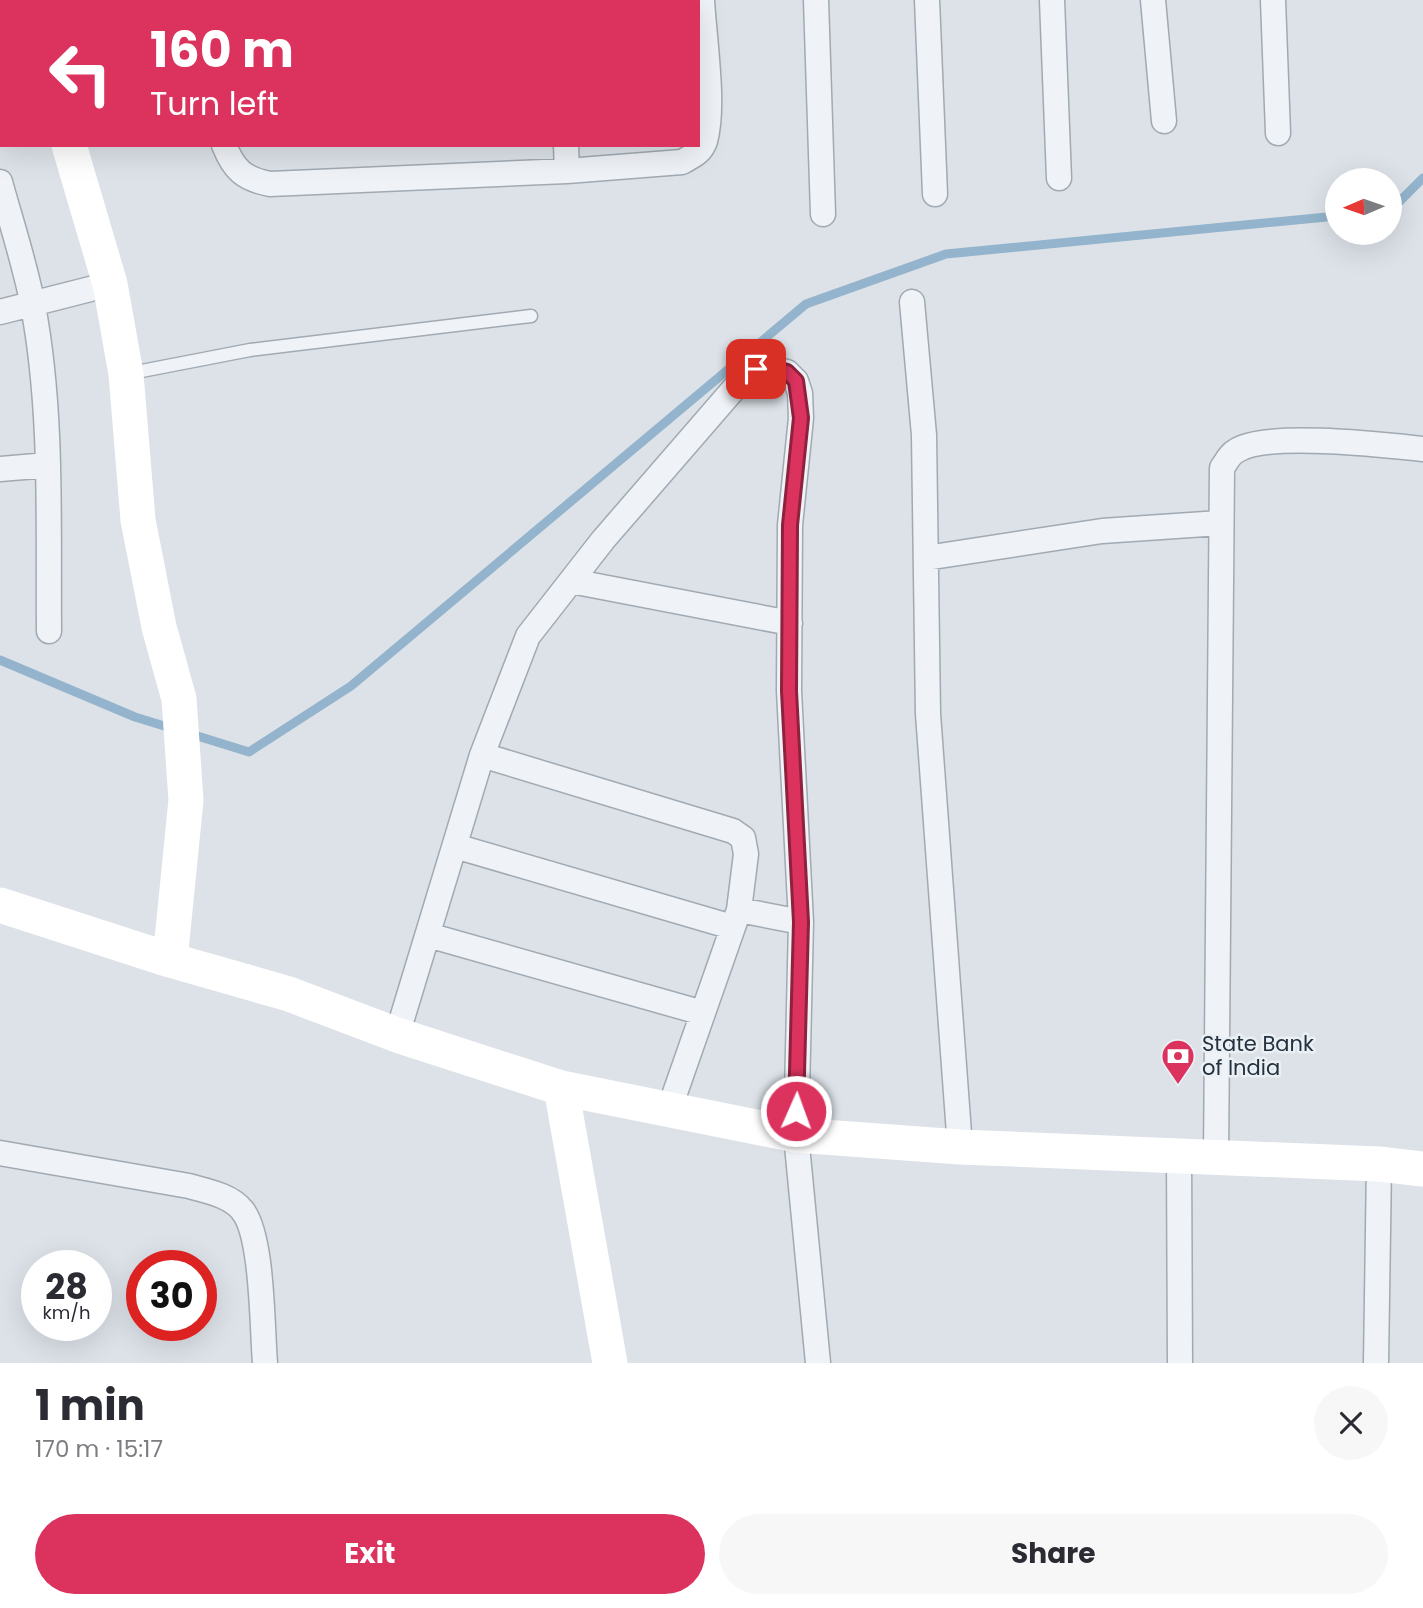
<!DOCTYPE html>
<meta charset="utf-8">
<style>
:root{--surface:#fff;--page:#f7f7f7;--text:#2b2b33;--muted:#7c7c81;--accent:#db335d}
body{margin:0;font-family:Poppins,sans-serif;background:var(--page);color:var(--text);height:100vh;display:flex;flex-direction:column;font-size:26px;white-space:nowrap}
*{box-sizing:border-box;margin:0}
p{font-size:23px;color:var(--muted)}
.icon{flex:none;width:38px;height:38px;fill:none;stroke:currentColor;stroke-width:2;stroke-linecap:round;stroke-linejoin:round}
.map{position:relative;height:1363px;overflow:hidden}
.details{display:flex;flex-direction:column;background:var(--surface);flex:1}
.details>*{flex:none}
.top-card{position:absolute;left:0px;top:0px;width:700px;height:147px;box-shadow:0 7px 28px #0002;background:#db335d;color:#fff;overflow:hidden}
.needle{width:46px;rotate:268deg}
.fabs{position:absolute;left:1325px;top:168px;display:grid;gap:14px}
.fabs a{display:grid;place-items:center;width:77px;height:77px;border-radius:50%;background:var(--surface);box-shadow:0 7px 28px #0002;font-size:35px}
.speed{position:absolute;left:21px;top:1250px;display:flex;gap:14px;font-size:35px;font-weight:700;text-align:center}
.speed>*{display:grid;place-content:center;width:91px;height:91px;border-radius:50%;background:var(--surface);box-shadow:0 7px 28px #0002;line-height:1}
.speed small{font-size:18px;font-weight:400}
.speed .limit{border:10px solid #d22;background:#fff;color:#111}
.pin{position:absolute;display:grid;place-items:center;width:60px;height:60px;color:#fff;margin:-30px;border-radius:14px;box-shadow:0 4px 10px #0006}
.me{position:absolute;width:77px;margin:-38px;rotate:2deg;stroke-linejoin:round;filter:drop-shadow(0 0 5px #0008)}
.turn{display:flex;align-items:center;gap:24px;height:147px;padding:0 35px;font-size:32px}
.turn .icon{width:91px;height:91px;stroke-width:2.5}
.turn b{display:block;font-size:49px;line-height:60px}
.round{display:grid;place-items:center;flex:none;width:74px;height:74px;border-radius:37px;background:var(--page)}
.head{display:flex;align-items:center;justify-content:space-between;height:119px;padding:0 35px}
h1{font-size:42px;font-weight:700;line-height:52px}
.button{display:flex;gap:14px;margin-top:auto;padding:14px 35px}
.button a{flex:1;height:80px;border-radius:42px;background:var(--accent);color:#fff;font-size:28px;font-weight:700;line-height:80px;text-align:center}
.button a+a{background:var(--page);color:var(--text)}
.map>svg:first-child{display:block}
</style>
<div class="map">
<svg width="1423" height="1363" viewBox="0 0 1423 1363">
<rect width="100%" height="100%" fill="#dce2e8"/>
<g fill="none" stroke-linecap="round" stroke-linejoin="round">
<!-- stream -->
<path stroke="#93b4cc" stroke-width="9" d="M1390 211 1423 178
M0 660 135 717 174 729
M191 734 249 752 351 686 806 304 946 254 1337 216"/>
<defs>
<path id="lane" d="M126 374 250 350 531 316"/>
<path id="street" d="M169 0 170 2
M561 0V2
M816 0 823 214
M927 0 935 194
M1052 0 1059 178
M1153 0 1164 121
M1273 0 1278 133
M0 133 2 132
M224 145C234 170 244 179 270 184L567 171 682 162C692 156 701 153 705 141 715 106 704 38 702 0
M566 145 567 171
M0 182C11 222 25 264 33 306 53 412 48 524 49 631
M912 302 924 435 928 714 960 1147
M0 312 110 284
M0 469 48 465
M926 558 1102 531 1220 523
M571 581 790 623
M482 755 733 831 743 838 746 854 739 910 669 1110
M455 846 732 927
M739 910 801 922
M428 935 703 1013
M397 1035 482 755 528 636 603 540 745 376 756 369 768 367 787 372 796 381 800 393 801 418 790 525 789 691 801 922 796 1135 818 1363
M0 1153 189 1186C206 1191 230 1195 242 1210 263 1234 262 1329 265 1363
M1179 1155 1180 1363
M1216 1157 1222 468C1226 462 1230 454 1236 451 1265 431 1385 445 1423 449
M1376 1363 1379 1164"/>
</defs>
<!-- lane casing -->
<use href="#lane" stroke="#a1a9b2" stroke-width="15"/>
<!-- street casing -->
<use href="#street" stroke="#a1a9b2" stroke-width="27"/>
<!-- lane -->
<use href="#lane" stroke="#eff2f6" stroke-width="12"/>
<!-- street -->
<use href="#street" stroke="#eff2f6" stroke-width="24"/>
<!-- secondary -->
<path stroke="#fff" stroke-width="35" d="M24 0V2
M69 145 110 284 126 374 138 520 159 627 179 699 186 800 170 960
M0 905 170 960 289 994 397 1035 561 1088 796 1135 960 1147 1379 1164 1423 1169
M561 1088 610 1363"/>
</g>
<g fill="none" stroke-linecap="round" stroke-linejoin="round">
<defs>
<path id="route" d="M756 369 768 367 787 372 796 381 801 418 790 525 789 691 801 922 796 1111"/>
</defs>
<!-- route casing -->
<use href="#route" stroke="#8e213c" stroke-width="18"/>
<!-- route -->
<use href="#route" stroke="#db335d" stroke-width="12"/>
</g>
<!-- icons -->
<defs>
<symbol id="bank-pin" viewBox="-11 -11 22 30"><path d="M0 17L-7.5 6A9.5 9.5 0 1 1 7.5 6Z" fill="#db335d" stroke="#ebf0f5"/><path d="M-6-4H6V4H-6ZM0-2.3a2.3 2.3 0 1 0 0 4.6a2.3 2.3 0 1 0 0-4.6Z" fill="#fff"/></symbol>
</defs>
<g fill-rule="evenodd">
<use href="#bank-pin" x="1159" y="1037" width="38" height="52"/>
</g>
<g text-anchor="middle" stroke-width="5" stroke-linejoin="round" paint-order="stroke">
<!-- poi labels -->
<g font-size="21" fill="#24313f" stroke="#ebf0f5" text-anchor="start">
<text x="1202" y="1051">State Bank<tspan x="1202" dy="24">of India</tspan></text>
</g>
</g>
</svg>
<div class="fabs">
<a><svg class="needle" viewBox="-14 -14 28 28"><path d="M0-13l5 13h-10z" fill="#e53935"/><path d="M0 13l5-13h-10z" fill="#7c7c81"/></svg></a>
</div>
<div class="speed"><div>28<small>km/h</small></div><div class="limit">30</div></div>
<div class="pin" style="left:756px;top:369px;background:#d93025"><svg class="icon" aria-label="arrive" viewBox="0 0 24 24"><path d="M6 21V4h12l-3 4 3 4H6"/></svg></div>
<svg class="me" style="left:796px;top:1111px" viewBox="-20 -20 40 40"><circle r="17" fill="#db335d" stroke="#fff" stroke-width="3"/><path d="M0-11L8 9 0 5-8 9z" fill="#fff"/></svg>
<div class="top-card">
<div class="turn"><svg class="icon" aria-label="left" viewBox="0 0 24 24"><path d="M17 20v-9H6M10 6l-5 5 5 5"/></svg><div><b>160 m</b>Turn left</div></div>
</div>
</div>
<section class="details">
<div class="head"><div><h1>1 min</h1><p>170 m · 15:17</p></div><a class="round"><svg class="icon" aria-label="close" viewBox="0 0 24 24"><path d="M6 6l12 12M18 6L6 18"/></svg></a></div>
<div class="button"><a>Exit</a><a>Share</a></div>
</section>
